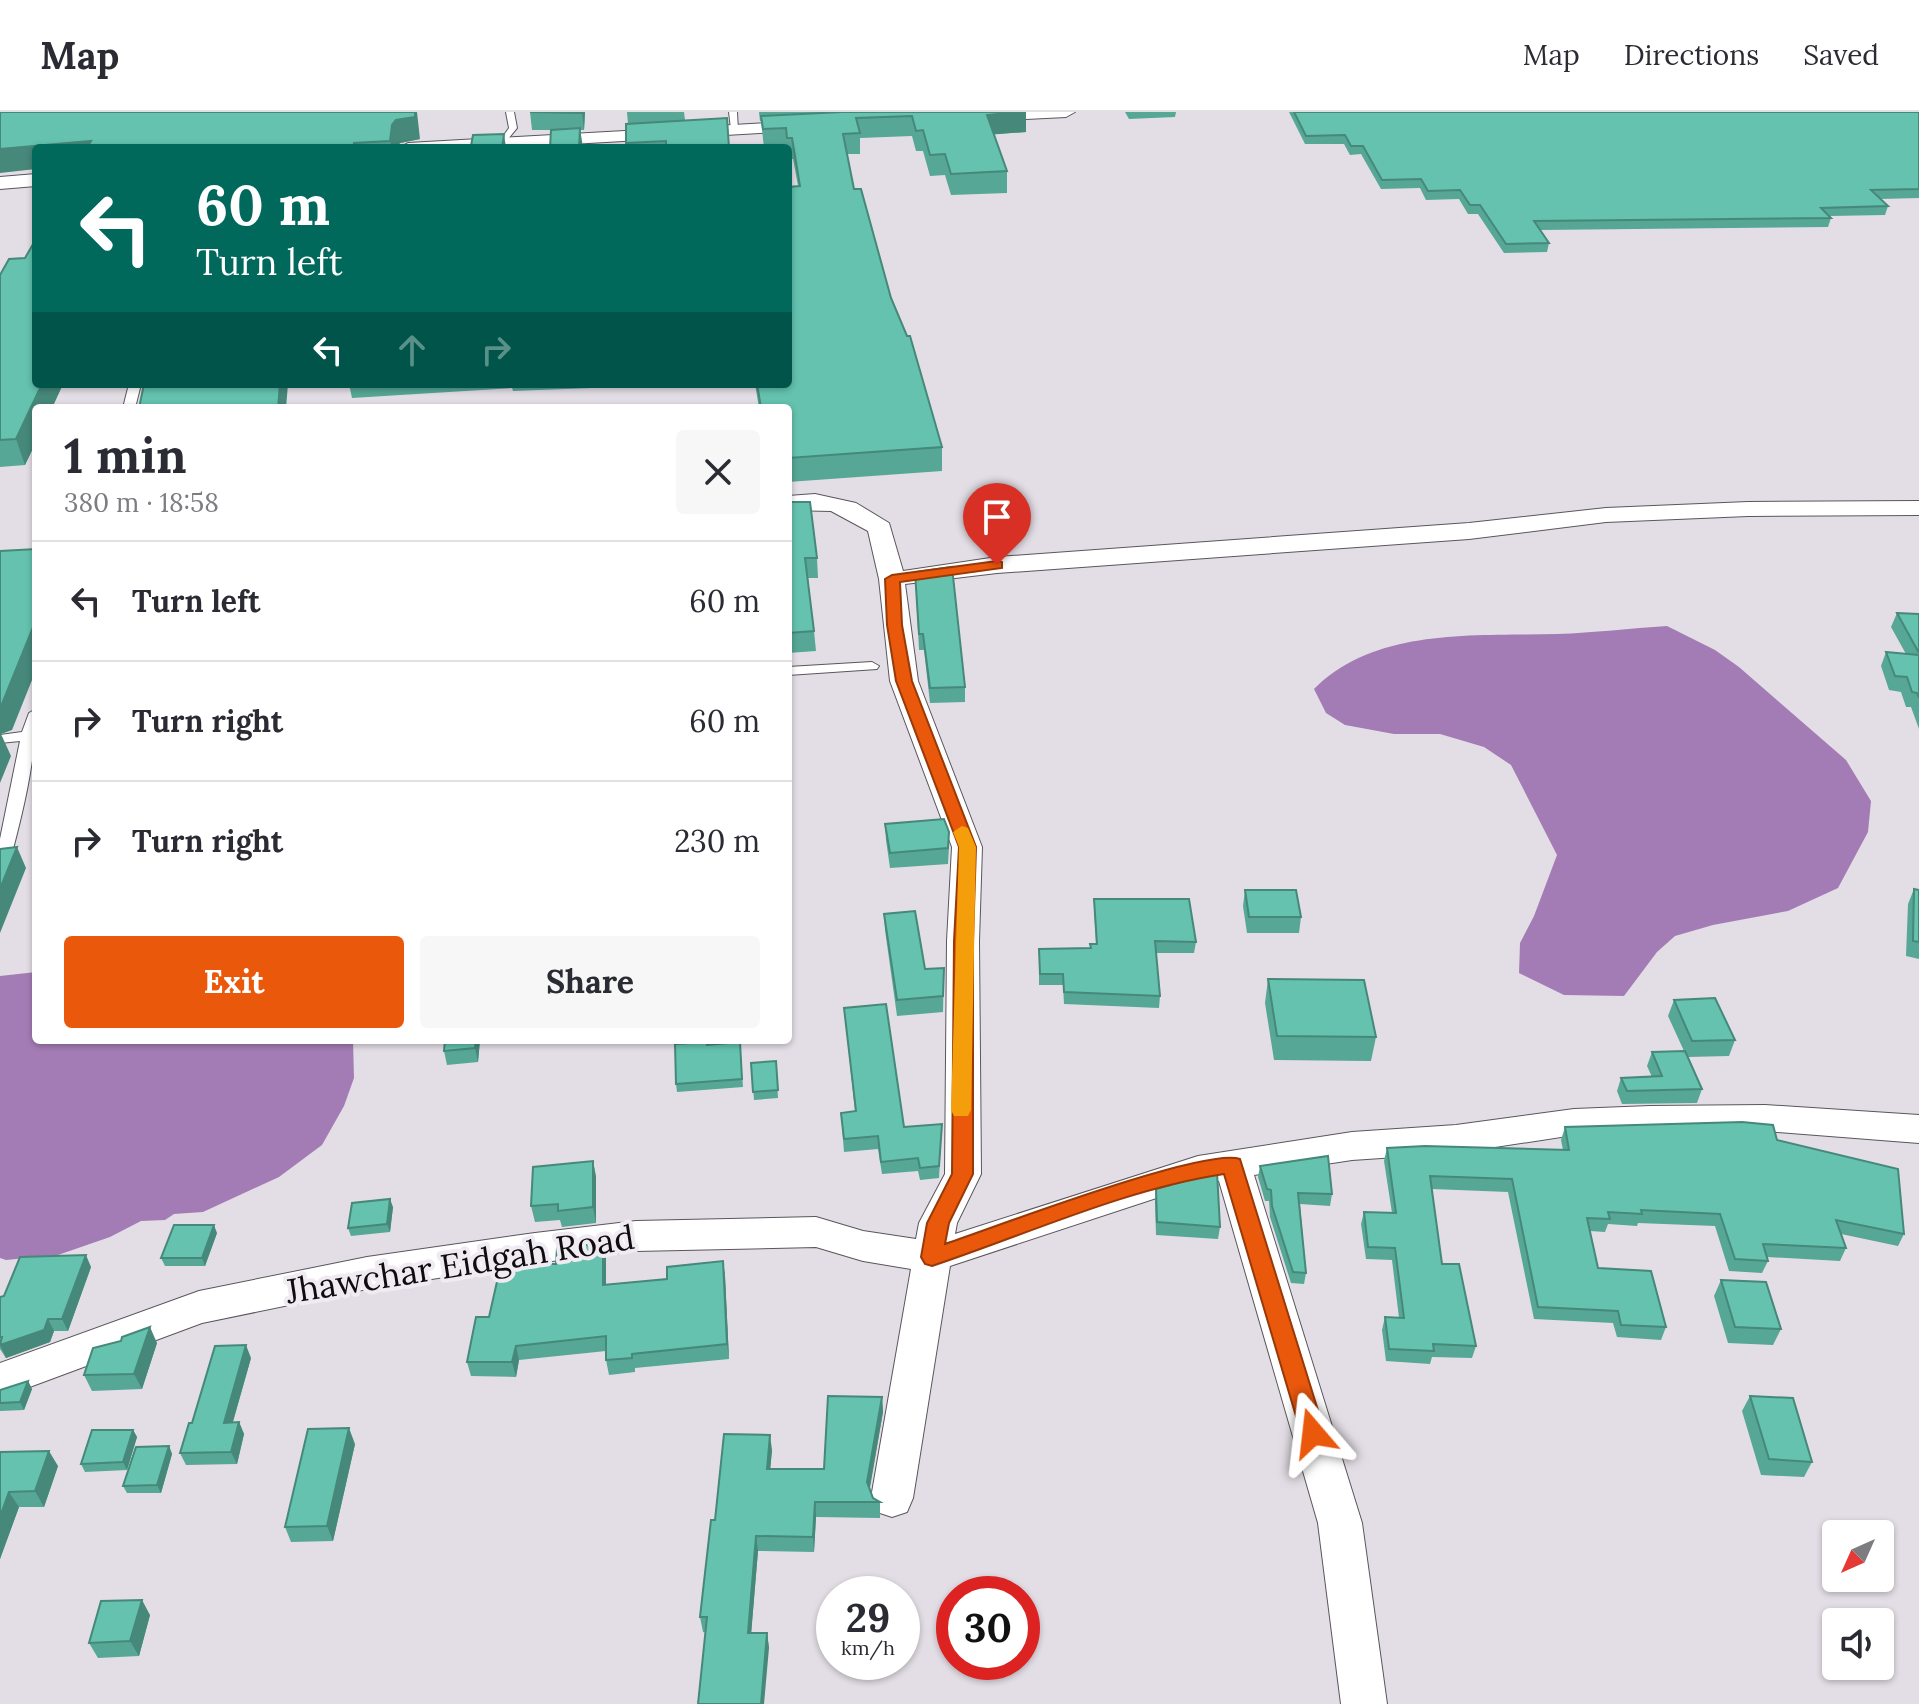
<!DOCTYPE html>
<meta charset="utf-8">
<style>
:root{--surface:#fff;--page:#f7f7f7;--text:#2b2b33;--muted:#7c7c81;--line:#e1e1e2;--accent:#ea580c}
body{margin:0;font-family:Lora,serif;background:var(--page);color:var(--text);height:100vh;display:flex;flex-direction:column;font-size:30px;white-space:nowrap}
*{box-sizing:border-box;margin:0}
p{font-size:26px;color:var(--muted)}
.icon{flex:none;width:44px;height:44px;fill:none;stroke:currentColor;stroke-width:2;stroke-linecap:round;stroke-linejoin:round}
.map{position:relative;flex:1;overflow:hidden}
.drawer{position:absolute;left:32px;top:292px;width:760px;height:640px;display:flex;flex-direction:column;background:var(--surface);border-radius:8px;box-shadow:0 2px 6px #0004}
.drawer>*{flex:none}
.guide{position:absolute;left:32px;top:32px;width:760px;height:244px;border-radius:8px;box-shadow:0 2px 6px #0004;background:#00695c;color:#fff;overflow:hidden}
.needle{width:52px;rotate:225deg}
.buttons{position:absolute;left:1822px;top:1408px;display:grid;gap:16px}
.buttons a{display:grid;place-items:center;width:72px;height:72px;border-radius:8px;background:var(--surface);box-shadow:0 2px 6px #0004;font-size:40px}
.speed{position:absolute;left:816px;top:1464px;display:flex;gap:16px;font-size:40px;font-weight:700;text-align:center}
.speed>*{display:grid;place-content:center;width:104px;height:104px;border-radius:50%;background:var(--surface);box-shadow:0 2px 6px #0004;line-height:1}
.speed small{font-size:20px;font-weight:400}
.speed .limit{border:12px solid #d22;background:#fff;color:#111}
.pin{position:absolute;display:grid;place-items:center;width:68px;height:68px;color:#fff;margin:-82px -34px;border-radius:50% 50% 50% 0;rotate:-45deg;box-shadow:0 0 8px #0007}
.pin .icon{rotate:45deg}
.me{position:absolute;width:88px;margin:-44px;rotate:343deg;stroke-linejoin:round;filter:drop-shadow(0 0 6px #0008)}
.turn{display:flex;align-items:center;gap:28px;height:168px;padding:0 32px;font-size:36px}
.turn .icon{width:104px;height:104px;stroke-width:2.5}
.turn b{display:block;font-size:56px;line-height:68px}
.lanes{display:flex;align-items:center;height:76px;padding:0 32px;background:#0003;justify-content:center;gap:40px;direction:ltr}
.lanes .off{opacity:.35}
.round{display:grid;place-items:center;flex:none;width:84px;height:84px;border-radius:8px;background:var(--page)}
.head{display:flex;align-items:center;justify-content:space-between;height:136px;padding:0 32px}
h1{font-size:48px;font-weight:700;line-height:60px}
.action{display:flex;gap:16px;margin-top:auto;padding:16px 32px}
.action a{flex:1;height:92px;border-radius:8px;background:var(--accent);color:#fff;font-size:32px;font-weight:700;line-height:92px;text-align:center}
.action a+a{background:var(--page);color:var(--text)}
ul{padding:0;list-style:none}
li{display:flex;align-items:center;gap:24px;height:120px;padding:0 32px;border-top:2px solid var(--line)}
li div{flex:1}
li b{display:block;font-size:30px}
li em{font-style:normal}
header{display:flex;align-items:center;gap:48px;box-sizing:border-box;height:112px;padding:0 40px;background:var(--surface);border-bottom:2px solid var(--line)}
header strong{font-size:38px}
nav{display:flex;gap:44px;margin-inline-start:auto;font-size:28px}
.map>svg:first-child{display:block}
</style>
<header>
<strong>Map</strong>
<nav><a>Map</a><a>Directions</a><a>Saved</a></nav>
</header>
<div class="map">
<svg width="1919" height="1592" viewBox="0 0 1919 1592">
<rect width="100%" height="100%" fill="#e3dee5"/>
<!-- water -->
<path fill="#a47cb5" d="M1667 514 1715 538 1739 555 1846 648 1871 689 1868 720 1838 776 1788 799 1713 813 1675 824 1657 840 1624 884 1564 883 1519 861 1520 831 1534 804 1557 743 1511 653 1484 635 1440 622H1394L1345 613 1326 601 1314 577C1375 515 1476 524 1557 522 1594 521 1630 516 1667 514Z
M36 860V928H353L354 966 344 994 322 1033 279 1065 203 1100 174 1102 165 1108 141 1109 110 1125 58 1143 6 1148 0 1146V864Z"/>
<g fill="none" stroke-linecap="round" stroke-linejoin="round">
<defs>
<path id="service" d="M506 0H514L517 16 503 33 499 30 509 16Z
M729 0H737L738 19 731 17Z
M129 272H141L135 296H123Z
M872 550 879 554 877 557 788 563V555Z
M36 597C36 649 22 704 8 756L0 761V727L20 629 0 631V623L22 620 29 601Z"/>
<path id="minor" d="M981 0H1075L1066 5 986 9 977 4Z
M803 9 812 14 809 18 505 36H399L408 31Z
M36 62V74L0 77V65Z
M815 382 856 391 889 411 903 459 997 445 1469 411 1606 396 1748 390 1919 389V403L1748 404 1606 410 1469 427 997 461 905 472 918 569 982 735 979 829 981 1062 957 1111 955 1122 1198 1044 1352 1020 1456 1013 1574 997 1650 994 1765 993 1919 1003V1031L1765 1019 1574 1023 1456 1041 1352 1048 1254 1063 1362 1411 1387 1592H1341L1318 1411 1219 1069 1199 1072 950 1154 913 1386 907 1400 892 1405 877 1400 871 1386 911 1157 863 1149 816 1135 636 1139 535 1151 367 1177 202 1211 0 1286V1251L199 1179 367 1145 535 1121 636 1109 816 1105 863 1119 916 1127 919 1111 945 1062 947 829 952 735 890 569 879 467 868 419 831 399 788 398V384Z"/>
</defs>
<!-- service casing -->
<use href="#service" stroke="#5a565c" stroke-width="2"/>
<!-- minor casing -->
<use href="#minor" stroke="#5a565c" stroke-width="2"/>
<!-- service -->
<use href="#service" fill="#fff" fill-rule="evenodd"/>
<!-- minor -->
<use href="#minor" fill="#fff" fill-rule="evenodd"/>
</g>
<!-- wall -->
<path fill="#56a796" d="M0 0 420 27 400 31 396 36H36Z
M530 0H585L584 18H532Z
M627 0H684L685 8 729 36H626L628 12Z
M759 0H1026V20L994 22 1007 59V81L951 83 945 63 930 64 923 39H916L912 24 860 26V42H847L854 77 942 335V359L788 370V296H759L755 272H788L798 74 793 47H788V36H764L761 9H760Z
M1125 0H1176L1175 5 1129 7Z
M1289 0H1919V86L1880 87 1888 94 1885 103 1830 104 1831 106 1828 115 1540 118 1549 131 1547 140 1504 141 1478 102H1468L1459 87 1426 88 1420 76 1381 77 1361 42 1350 43 1344 32H1305Z
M25 146 36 272H63L52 296H36V330L25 353 0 355V163Z
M349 272H697L513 279 512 276 352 286Z
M788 390 817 446 818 466H808L814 519 816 539 788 541Z
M915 460 965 575V590L930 591 924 538H919Z
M1897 501 1919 502V617L1911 595H1906L1901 580 1889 578 1881 554 1886 540 1906 542 1891 515Z
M885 712 949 735 948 752 890 756 886 728Z
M1914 777 1919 778V847L1906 844 1908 792Z
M1245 778 1301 805 1299 821H1247L1243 794Z
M1094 787 1196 830 1194 841H1156L1160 884 1159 896 1064 892 1063 873H1039V837L1090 836 1096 832 1094 798Z
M884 802 925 857 944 856 943 900 897 904 885 818Z
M1268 867 1376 925 1371 949 1274 948 1265 891Z
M1674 888 1735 928 1729 944 1688 945 1702 977 1697 991 1622 992 1617 979 1621 966 1652 965 1647 954 1652 940 1684 939 1668 904Z
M844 896 904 1015 942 1012 939 1066 920 1068 918 1059 882 1062 878 1037 844 1040 841 1001 855 999Z
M445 928H480L478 950 447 953 444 939Z
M740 930 743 975 677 980 676 972 707 933Z
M776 949 778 986 754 988 751 951Z
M1565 1015 1777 1028 1904 1122 1898 1134 1841 1122 1846 1136 1840 1149 1767 1145 1768 1149 1762 1161 1729 1159 1715 1114 1638 1111 1637 1114 1608 1112 1605 1120 1590 1119 1598 1156 1666 1215 1661 1228 1617 1225 1613 1211 1534 1207 1508 1080 1432 1077 1442 1152 1476 1234 1472 1246 1432 1245 1430 1252 1386 1249 1382 1218 1385 1205 1399 1206 1392 1148 1366 1147 1361 1112 1364 1100 1392 1101 1384 1049 1387 1036 1563 1038 1561 1028Z
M593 1049 596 1065V1111L562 1115 560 1108 535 1110 531 1094Z
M1260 1054 1332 1082 1330 1094 1300 1092 1306 1161 1304 1172 1291 1171 1270 1105 1269 1089H1265L1258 1065Z
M1156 1077 1220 1115 1218 1127 1156 1123 1155 1090Z
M393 1095 390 1120 351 1124 348 1116Z
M217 1121 205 1154H165L161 1146Z
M603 1131 606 1146V1173L667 1167 723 1149 725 1164 729 1247 635 1256V1260L609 1263 606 1248V1239L519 1248 516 1265 471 1264 467 1250 489 1205 556 1152Z
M91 1155 68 1219H54L50 1230 6 1246 0 1237V1185L4 1184Z
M1721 1168 1781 1217 1773 1233 1728 1231 1714 1184Z
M121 1229 157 1231 142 1277 92 1279 84 1263Z
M251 1246 233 1310H239L244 1322 237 1352 186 1353 180 1341 192 1311Z
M28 1269 32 1277 24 1298 0 1299V1278Z
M1750 1284 1812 1350 1804 1365 1761 1363 1742 1299Z
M882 1285 883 1300 870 1376 873 1386 880 1390V1406L816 1405 814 1440 758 1439 751 1521H767L769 1536 703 1520 700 1505 715 1408 772 1338 770 1357H824Z
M133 1318 137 1325 127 1358 85 1360 81 1352Z
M355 1332 333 1429 291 1430 285 1415Z
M169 1334 172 1342 161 1381H127L123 1374Z
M0 1340 58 1354 44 1395H19L0 1447Z
M150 1503 139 1544 98 1546 89 1531Z"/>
<!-- shaded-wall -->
<path fill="#46887a" d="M415 0H417L420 27 400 31 396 36H392L390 29 392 13 396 8Z
M582 0H585L584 18Z
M1018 0H1026V20L987 23V3Z
M580 16 583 36H579Z
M504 22 506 36H502Z
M91 29 93 36H36V57L0 61V37Z
M42 272H63L52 296H36V330L25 353 16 327Z
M280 272H288L286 296H278Z
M36 508V558L12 618 1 622 11 644 0 671V593Z
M17 735 26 756 0 821V777Z
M476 928H480L478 950 475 936Z
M593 1049 596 1065V1111L593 1095Z
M390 1087 393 1095 390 1120 387 1112Z
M214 1113 217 1121 205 1154 202 1146Z
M603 1131 606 1146V1188L603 1173Z
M86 1143 91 1155 68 1219 62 1207Z
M723 1149 725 1164 729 1247 727 1232Z
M48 1207 54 1219 50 1230 6 1246 0 1233Z
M150 1215 157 1231 142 1277 134 1262Z
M246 1233 251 1246 229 1323 224 1311Z
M516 1234 519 1248 516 1265 512 1250Z
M28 1269 32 1277 24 1298 20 1290Z
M882 1285 883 1300 868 1385 867 1370Z
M239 1310 244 1322 237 1352 231 1340Z
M349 1316 355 1332 333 1429 327 1414Z
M133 1318 137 1325 127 1358 123 1350Z
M770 1323 772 1338 769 1372 767 1357Z
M169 1334 172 1342 161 1381 157 1373Z
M49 1339 58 1354 44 1395 35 1379Z
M9 1380 19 1395 0 1447V1405Z
M815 1390 816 1405 814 1440 813 1425Z
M756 1424 758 1439 750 1536 748 1521Z
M142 1488 150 1503 139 1544 130 1529Z
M767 1521 769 1536 764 1592H761Z"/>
<!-- building -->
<path fill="#64c2af" stroke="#46887a" stroke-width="2" d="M0 0H415V5L396 8 392 13 390 29 354 31 353 36H87L91 29 0 37Z
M530 0H582V1Z
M842 0H1018L987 3 1007 59 951 62 945 42 930 43 923 18 916 19 912 4 856 6 860 21 843 22 854 77H861L891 186 907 224H910L942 335 788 346V296H761L757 272H788V75L800 74 792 26H787L786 16 763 17 761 4Z
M1294 0H1919V77L1871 78 1888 94 1821 96 1831 106 1534 109 1549 131 1506 132 1480 93H1470L1460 78 1428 79 1421 67 1382 68 1363 34H1351L1345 23 1306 24Z
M727 6 729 36H666V29L626 31V12Z
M580 16 579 36H550L551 18Z
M504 22 502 36H462V35L471 34 473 23Z
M36 127V272H42L16 327 0 328V163L9 147 25 146Z
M144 272H280L278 296H139Z
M788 390H810L817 446H805L814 519 788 521Z
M36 437V508L2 592 0 593V439Z
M952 455 965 575 930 576 923 522H919L915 460Z
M1897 501 1919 502V541Z
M1886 540 1919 543V586L1917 581 1912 580 1907 565 1895 564Z
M944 707 949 720 948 736 890 741 885 712Z
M17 735 0 777V737Z
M1914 777 1919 778V830L1913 829Z
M1245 778H1296L1301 805H1249Z
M1094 787H1189L1196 830 1155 829 1160 884 1064 880 1063 862H1040L1039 837 1091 836 1090 832H1097Z
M915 799 925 857 944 856 943 884 897 888 884 802Z
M1268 867 1364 868 1376 925 1277 924Z
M1715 886 1735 928 1692 929 1674 888Z
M886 892 904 1015 942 1012 939 1054 920 1056 918 1046 881 1050 878 1024 844 1027 841 1001 856 999 844 896Z
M445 928H476L475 936 444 939Z
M707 930V933L740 930 742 967 676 972 675 932Z
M1685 939 1702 977 1627 979 1621 966 1662 964 1652 940Z
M776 949 778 978 753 980 751 951Z
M1742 1010 1773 1013 1777 1028 1898 1057 1904 1122 1836 1108 1846 1136 1763 1132 1768 1149 1735 1147 1720 1102 1641 1098 1642 1102 1608 1100 1610 1107 1587 1106 1598 1156 1651 1159 1666 1215 1621 1213 1618 1199 1538 1195 1512 1067 1430 1064 1442 1152H1459L1476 1234 1433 1232 1434 1239 1389 1237 1385 1205 1404 1206 1395 1136 1368 1135 1364 1100 1396 1101 1387 1036 1425 1034 1569 1038 1565 1015Z
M1328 1044 1332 1082 1298 1081 1306 1161 1293 1160 1272 1094 1271 1078 1267 1077 1260 1054Z
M593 1049V1095L558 1099V1092L531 1094 533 1055Z
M1217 1060 1220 1115 1157 1110 1156 1077Z
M390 1087 387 1112 348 1116 352 1091Z
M174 1113H214L202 1146H161Z
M603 1131V1173L667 1167V1155L723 1149 727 1232 632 1242V1246L606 1248V1224L516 1234 512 1250H467L476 1205H489L501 1152H556L557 1136Z
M86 1143 62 1207H48L44 1218 0 1233 2 1225H0V1185L4 1184 20 1145Z
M1721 1168 1766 1170 1781 1217 1735 1215Z
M150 1215 134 1262 84 1263 93 1236 121 1229 122 1225Z
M246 1233 224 1311 239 1310 231 1340 180 1341 189 1311H192L215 1234Z
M28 1269 20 1290 0 1291V1278Z
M828 1284 882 1285 867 1370 873 1386 880 1390H815L813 1425 756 1424 748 1521H767L761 1592H698L707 1505H700L711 1408H715L724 1322 770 1323 767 1357H824Z
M1750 1284 1793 1286 1812 1350 1769 1347Z
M349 1316 327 1414 285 1415 308 1317Z
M92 1318H133L123 1350 81 1352Z
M169 1334 157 1373 123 1374 136 1335Z
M49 1339 35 1379 9 1380 0 1405V1340Z
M142 1488 130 1529 89 1531 101 1489Z"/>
<!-- route -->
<path fill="#ea580c" stroke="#983908" stroke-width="2" d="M997 449 1002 450V456L900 470 902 513 912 569 976 735 973 829V1062L949 1111 945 1132C993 1116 1204 1035 1240 1047L1325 1321 1321 1328 1313 1331 1305 1328 1301 1321 1224 1062C1125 1077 1028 1122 932 1154L925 1152 921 1145 927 1111 952 1062 954 829 959 735 896 569 887 513 885 467 892 463Z"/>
<!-- slow -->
<path fill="#f59e0b" d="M962 714 968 716 976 735 971 998 968 1004H954L951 998 959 735 953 720Z"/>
<g text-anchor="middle" stroke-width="8" stroke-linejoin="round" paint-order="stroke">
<!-- near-street labels -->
<g font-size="34" fill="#0e0c0f" stroke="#f0ebf2">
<text transform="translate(460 1152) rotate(-9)" y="12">Jhawchar Eidgah Road</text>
</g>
</g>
</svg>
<div class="buttons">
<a><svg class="needle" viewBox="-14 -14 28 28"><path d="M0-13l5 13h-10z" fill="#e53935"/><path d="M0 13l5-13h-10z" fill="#7c7c81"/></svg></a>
<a><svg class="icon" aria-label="sound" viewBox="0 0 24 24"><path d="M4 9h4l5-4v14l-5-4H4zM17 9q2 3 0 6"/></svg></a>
</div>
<div class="speed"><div>29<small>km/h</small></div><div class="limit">30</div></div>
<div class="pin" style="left:997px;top:453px;background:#d93025"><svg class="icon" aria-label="arrive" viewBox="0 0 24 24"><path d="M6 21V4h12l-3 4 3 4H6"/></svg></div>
<svg class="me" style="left:1313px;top:1321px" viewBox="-20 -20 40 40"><path d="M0-17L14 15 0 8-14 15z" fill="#ea580c" stroke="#fff" stroke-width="4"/></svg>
<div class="guide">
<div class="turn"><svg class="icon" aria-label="left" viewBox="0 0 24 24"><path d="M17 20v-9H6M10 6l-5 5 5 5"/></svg><div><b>60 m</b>Turn left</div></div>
<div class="lanes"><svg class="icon" aria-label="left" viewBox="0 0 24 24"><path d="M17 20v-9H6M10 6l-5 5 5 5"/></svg><svg class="icon off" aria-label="ahead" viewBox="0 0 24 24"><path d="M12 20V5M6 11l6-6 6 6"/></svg><svg class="icon off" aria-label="right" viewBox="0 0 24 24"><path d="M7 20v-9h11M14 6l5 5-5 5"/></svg></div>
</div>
<section class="drawer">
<div class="head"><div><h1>1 min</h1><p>380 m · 18:58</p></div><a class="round"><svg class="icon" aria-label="close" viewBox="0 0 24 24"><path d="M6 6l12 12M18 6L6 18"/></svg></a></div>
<ul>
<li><svg class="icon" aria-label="left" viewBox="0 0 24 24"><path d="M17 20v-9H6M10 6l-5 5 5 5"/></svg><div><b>Turn left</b></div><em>60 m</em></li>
<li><svg class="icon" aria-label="right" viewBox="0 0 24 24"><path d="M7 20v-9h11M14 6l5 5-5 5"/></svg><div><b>Turn right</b></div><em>60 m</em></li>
<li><svg class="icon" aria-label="right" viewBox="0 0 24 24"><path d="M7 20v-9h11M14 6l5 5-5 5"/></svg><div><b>Turn right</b></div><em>230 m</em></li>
</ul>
<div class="action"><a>Exit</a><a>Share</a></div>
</section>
</div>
